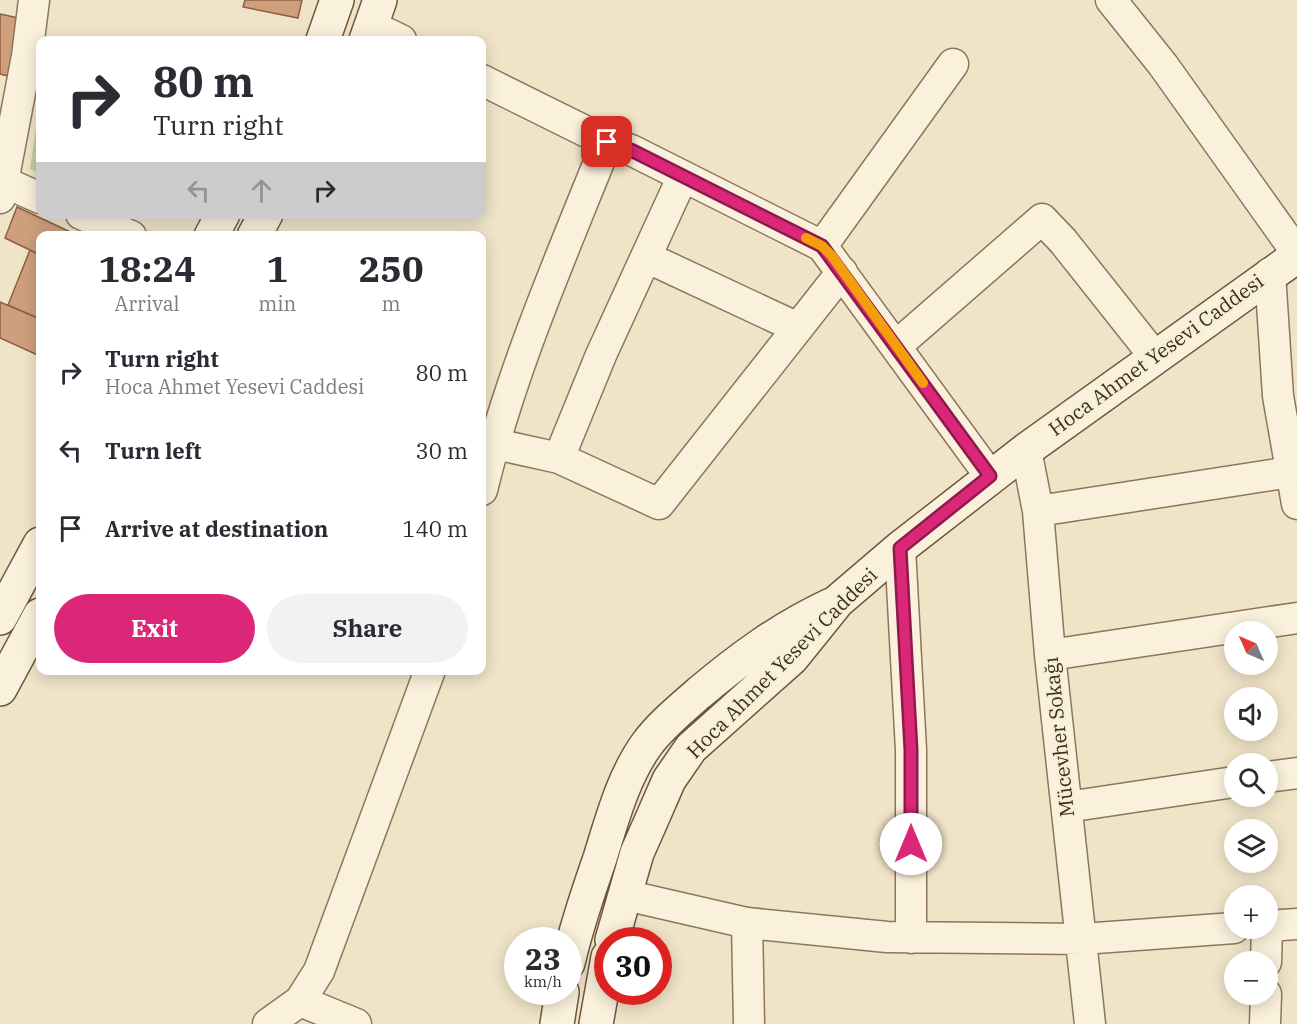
<!DOCTYPE html>
<meta charset="utf-8">
<style>
:root{--surface:#fff;--page:#f2f2f3;--text:#2b2b33;--muted:#7c7c81;--accent:#db2777}
body{margin:0;font-family:"IBM Plex Serif",serif;background:var(--page);color:var(--text);height:100vh;display:flex;flex-direction:column;font-size:22px;white-space:nowrap}
*{box-sizing:border-box;margin:0}
p{font-size:20px;color:var(--muted)}
.icon{flex:none;width:33px;height:33px;fill:none;stroke:currentColor;stroke-width:2;stroke-linecap:round;stroke-linejoin:round}
.map{position:relative;flex:1;overflow:hidden}
.details{position:absolute;left:36px;top:231px;width:450px;height:444px;display:flex;flex-direction:column;background:var(--surface);border-radius:12px;box-shadow:0 3px 15px #0003}
.details>*{flex:none}
.guide{position:absolute;left:36px;top:36px;width:450px;height:183px;border-radius:12px;box-shadow:0 3px 15px #0003;background:#fff;color:var(--text);overflow:hidden}
.needle{width:39px;rotate:315deg}
.controls{position:absolute;left:1224px;top:621px;display:grid;gap:12px}
.controls a{display:grid;place-items:center;width:54px;height:54px;border-radius:50%;background:var(--surface);box-shadow:0 3px 15px #0003;font-size:30px}
.speed{position:absolute;left:504px;top:927px;display:flex;gap:12px;font-size:30px;font-weight:700;text-align:center}
.speed>*{display:grid;place-content:center;width:78px;height:78px;border-radius:50%;background:var(--surface);box-shadow:0 3px 15px #0003;line-height:1}
.speed small{font-size:15px;font-weight:400}
.speed .limit{border:9px solid #d22;background:#fff;color:#111}
.pin{position:absolute;display:grid;place-items:center;width:51px;height:51px;color:#fff;margin:-26px;border-radius:12px;box-shadow:0 3px 9px #0006}
.me{position:absolute;width:66px;margin:-33px;rotate:0deg;stroke-linejoin:round;filter:drop-shadow(0 0 4px #0008)}
.turn{display:flex;align-items:center;gap:21px;height:126px;padding:0 18px;font-size:27px}
.turn .icon{width:78px;height:78px;stroke-width:2.5}
.turn b{display:block;font-size:42px;line-height:51px}
.lanes{display:flex;align-items:center;height:57px;padding:0 18px;background:#0003;justify-content:center;gap:30px;direction:ltr}
.lanes .off{opacity:.35}
.eta{display:flex;justify-content:space-evenly;align-items:center;height:102px;text-align:center}
.eta b{font-size:36px;font-weight:700;line-height:42px}
.primary-button{display:flex;gap:12px;margin-top:auto;padding:12px 18px}
.primary-button a{flex:1;height:69px;border-radius:36px;background:var(--accent);color:#fff;font-size:24px;font-weight:700;line-height:69px;text-align:center}
.primary-button a+a{background:var(--page);color:var(--text)}
ul{padding:0;list-style:none}
li{display:flex;align-items:center;gap:18px;height:78px;padding:0 18px}
li div{flex:1}
li b{display:block;font-size:22px}
li em{font-style:normal}
.map>svg:first-child{display:block}
</style>
<div class="map">
<svg width="1297" height="1024" viewBox="0 0 1297 1024">
<rect width="100%" height="100%" fill="#f0e4c8"/>
<!-- green -->
<path fill="#c9cf9b" d="M40 101V174L30 169Z"/>
<!-- building -->
<path fill="#cf9f7d" stroke="#8d5f41" stroke-width="1.5" d="M245 0H302L298 18 243 7Z
M0 14 19 18 8 76 0 74Z
M17 207 79 236H40V255L30 250 5 238Z
M30 250 40 255V319L8 305Z
M0 302 40 319V356L0 338Z"/>
<g fill="none" stroke-linecap="round" stroke-linejoin="round">
<defs>
<path id="minor" d="M1111 0 1163 65 1297 253
M372 26 401 40
M482 80 607 142 631 150 822 246 990 476
M4 182 40 198
M0 198 27 56 34 0
M81 214 131 236
M822 246 953 64
M646 257 798 328
M1270 273 1278 396 1297 504
M896 346 1042 219 1063 241 1155 357
M482 441 559 458 659 504 842 272
M1026 450 1038 511 1050 655 1090 1024
M559 458 601 355 683 176
M482 490C511 370 561 257 607 142
M1038 511 1297 471
M900 548 911 750V938
M1050 655 1297 618
M1268 777 1297 773
M1067 807 1234 782
M625 895 747 923 887 937 1082 939 1234 928
M747 923 749 1024
M1268 926 1297 924
M1266 962 1267 928
M300 1001 356 1024
M268 1024 300 1001 319 971 430 670
M1265 1024 1266 994"/>
<path id="secondary" d="M323 40 337 0
M366 40 380 0
M211 236 223 214
M254 236 266 214
M0 618 40 544
M0 689 40 615
M612 940 637 853 652 819 669 780 691 748 792 658 838 601 900 548 1026 450 1297 256
M568 963C576 927 588 893 600 858 612 820 623 777 647 744 661 725 681 709 699 693 742 657 780 629 831 605
M557 1024 562 992
M596 1024 608 957"/>
</defs>
<!-- minor casing -->
<use href="#minor" stroke="#8d765c" stroke-width="33"/>
<!-- secondary casing -->
<use href="#secondary" stroke="#6f573f" stroke-width="36"/>
<!-- minor -->
<use href="#minor" stroke="#faf1dc" stroke-width="30"/>
<!-- secondary -->
<use href="#secondary" stroke="#faf1dc" stroke-width="33"/>
</g>
<g fill="none" stroke-linecap="round" stroke-linejoin="round">
<defs>
<path id="route" d="M607 142 631 150 822 246 990 476 900 548 911 750V844"/>
</defs>
<!-- route casing -->
<use href="#route" stroke="#8e194d" stroke-width="15"/>
<!-- route -->
<use href="#route" stroke="#db2777" stroke-width="10"/>
<!-- slow -->
<path stroke="#f59e0b" stroke-width="10" d="M806 238 822 246 832 256 923 383"/>
</g>
<g text-anchor="middle" stroke-width="4.5" stroke-linejoin="round" paint-order="stroke">
<!-- street labels -->
<g font-size="20" fill="#3d2e20" stroke="#f7eed8">
<text transform="translate(1156 355) rotate(-36)" y="7">Hoca Ahmet Yesevi Caddesi</text>
<text transform="translate(782 663) rotate(-45)" y="7">Hoca Ahmet Yesevi Caddesi</text>
<text transform="translate(1059 737) rotate(-96)" y="7">Mücevher Sokağı</text>
</g>
</g>
</svg>
<div class="controls">
<a><svg class="needle" viewBox="-14 -14 28 28"><path d="M0-13l5 13h-10z" fill="#e53935"/><path d="M0 13l5-13h-10z" fill="#7c7c81"/></svg></a>
<a><svg class="icon" aria-label="sound" viewBox="0 0 24 24"><path d="M4 9h4l5-4v14l-5-4H4zM17 9q2 3 0 6"/></svg></a>
<a><svg class="icon" aria-label="search" viewBox="0 0 24 24"><circle cx="10" cy="10" r="6"/><path d="M15 15l6 6"/></svg></a>
<a><svg class="icon" aria-label="layers" viewBox="0 0 24 24"><path d="M12 4l9 5-9 5-9-5zM3 14l9 5 9-5"/></svg></a>
<a>+</a>
<a>−</a>
</div>
<div class="speed"><div>23<small>km/h</small></div><div class="limit">30</div></div>
<div class="pin" style="left:607px;top:142px;background:#d93025"><svg class="icon" aria-label="arrive" viewBox="0 0 24 24"><path d="M6 21V4h12l-3 4 3 4H6"/></svg></div>
<svg class="me" style="left:911px;top:844px" viewBox="-20 -20 40 40"><circle r="19" fill="#fff"/><path d="M0-13L10 11 0 6-10 11z" fill="#db2777"/></svg>
<div class="guide">
<div class="turn"><svg class="icon" aria-label="right" viewBox="0 0 24 24"><path d="M7 20v-9h11M14 6l5 5-5 5"/></svg><div><b>80 m</b>Turn right</div></div>
<div class="lanes"><svg class="icon off" aria-label="left" viewBox="0 0 24 24"><path d="M17 20v-9H6M10 6l-5 5 5 5"/></svg><svg class="icon off" aria-label="ahead" viewBox="0 0 24 24"><path d="M12 20V5M6 11l6-6 6 6"/></svg><svg class="icon" aria-label="right" viewBox="0 0 24 24"><path d="M7 20v-9h11M14 6l5 5-5 5"/></svg></div>
</div>
<section class="details">
<div class="eta">
<div><b>18:24</b><p>Arrival</p></div>
<div><b>1</b><p>min</p></div>
<div><b>250</b><p>m</p></div>
</div>
<ul>
<li><svg class="icon" aria-label="right" viewBox="0 0 24 24"><path d="M7 20v-9h11M14 6l5 5-5 5"/></svg><div><b>Turn right</b><p>Hoca Ahmet Yesevi Caddesi</p></div><em>80 m</em></li>
<li><svg class="icon" aria-label="left" viewBox="0 0 24 24"><path d="M17 20v-9H6M10 6l-5 5 5 5"/></svg><div><b>Turn left</b></div><em>30 m</em></li>
<li><svg class="icon" aria-label="arrive" viewBox="0 0 24 24"><path d="M6 21V4h12l-3 4 3 4H6"/></svg><div><b>Arrive at destination</b></div><em>140 m</em></li>
</ul>
<div class="primary-button"><a>Exit</a><a>Share</a></div>
</section>
</div>
